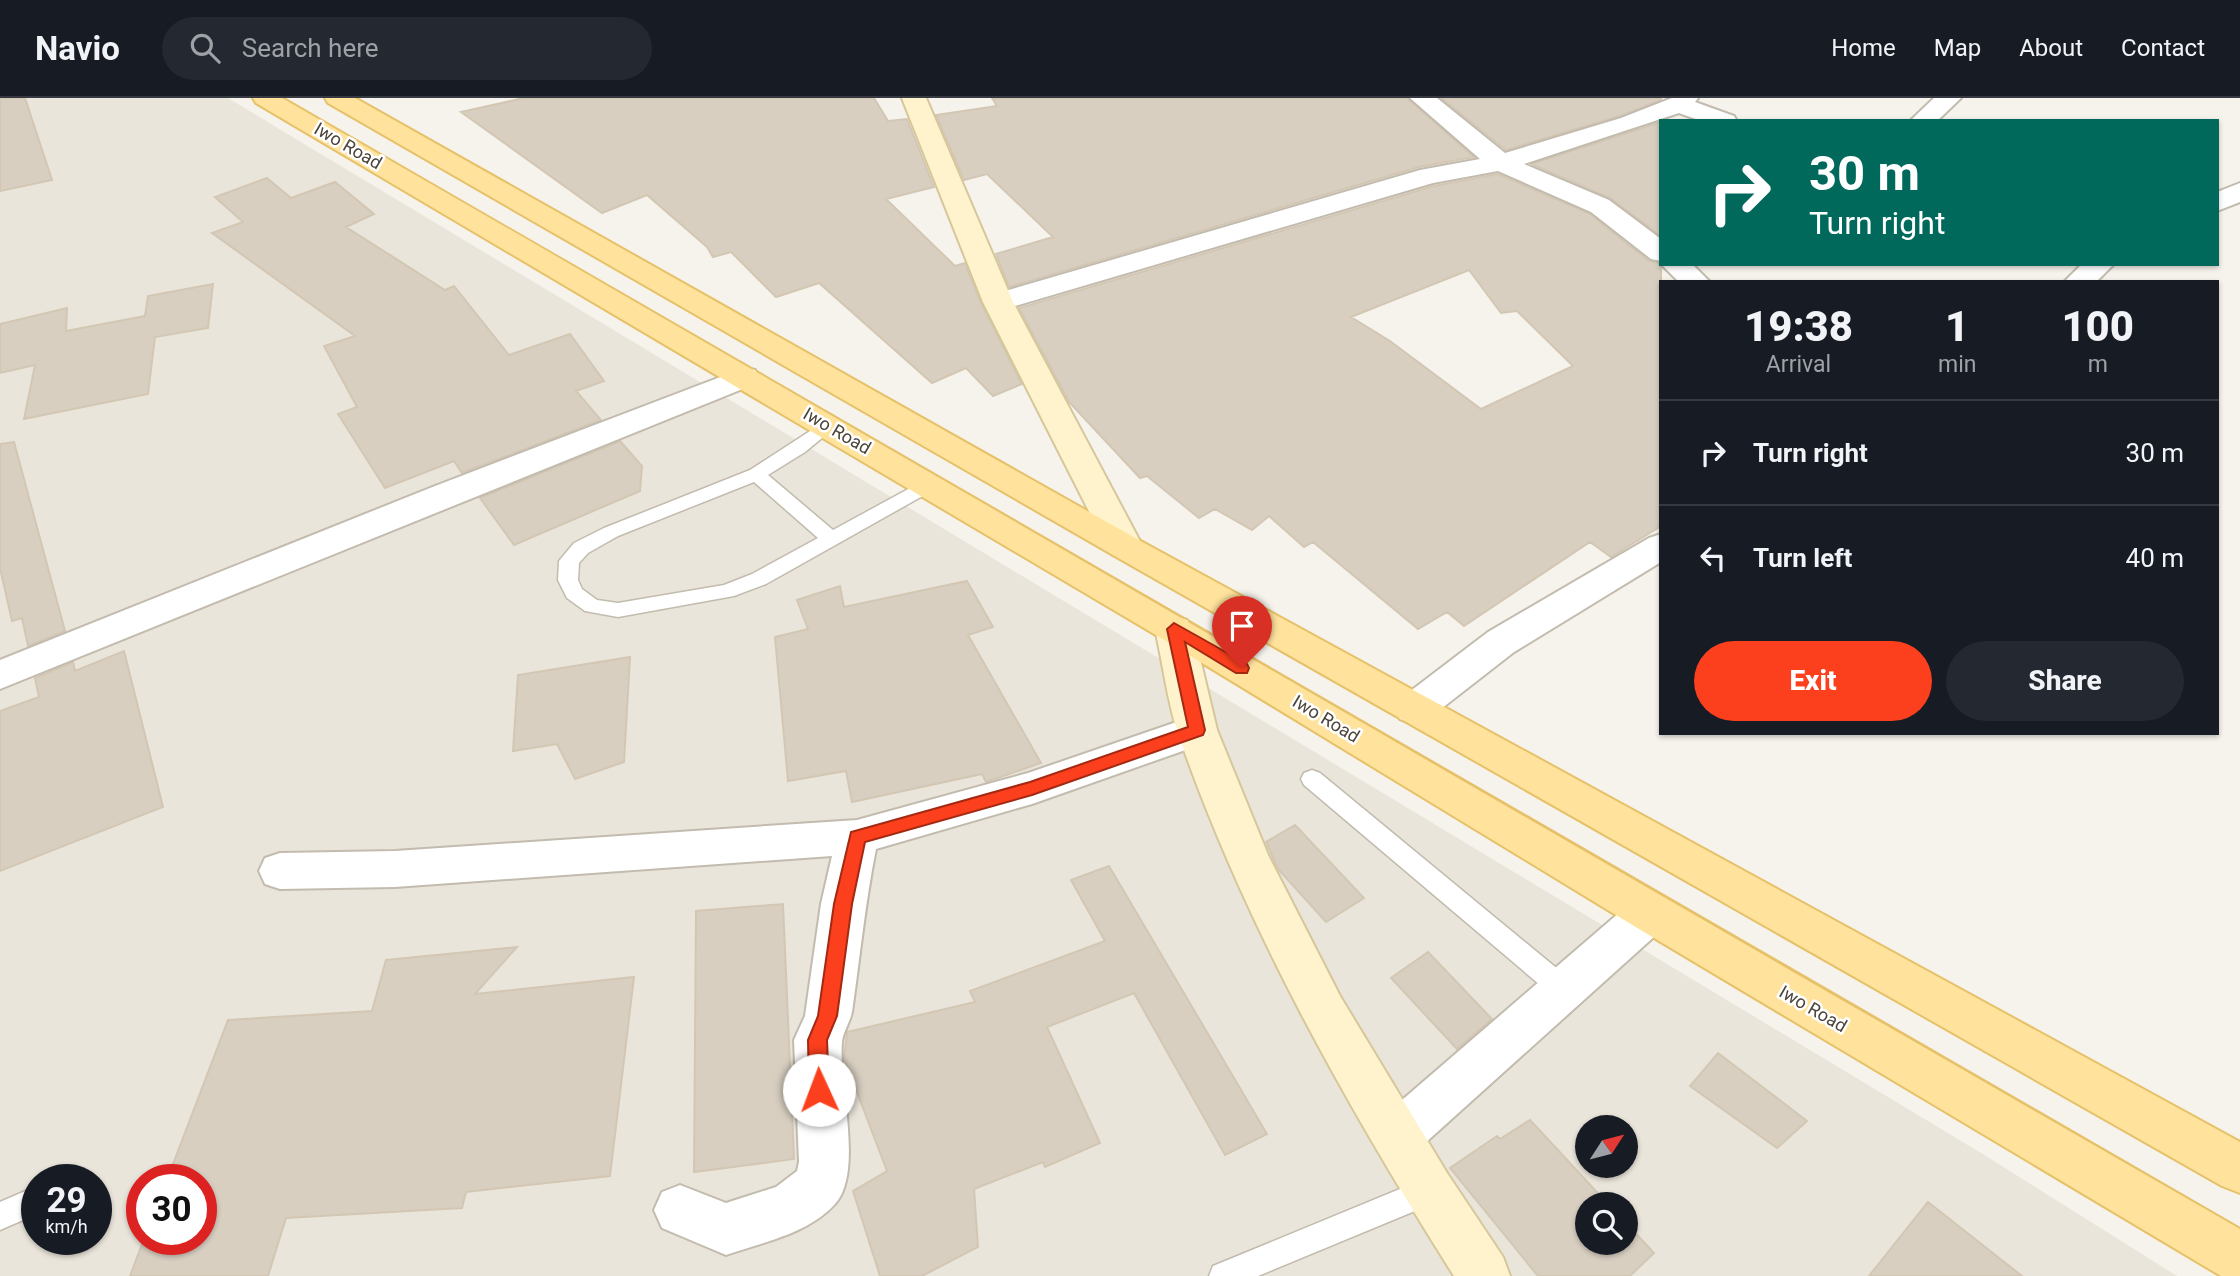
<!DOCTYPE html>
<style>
:root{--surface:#171b24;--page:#242831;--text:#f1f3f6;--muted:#9ea1a6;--line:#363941;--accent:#fc3f1d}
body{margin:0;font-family:Roboto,sans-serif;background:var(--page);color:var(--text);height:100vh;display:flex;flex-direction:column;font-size:26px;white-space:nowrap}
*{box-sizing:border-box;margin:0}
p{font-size:23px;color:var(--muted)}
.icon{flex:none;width:38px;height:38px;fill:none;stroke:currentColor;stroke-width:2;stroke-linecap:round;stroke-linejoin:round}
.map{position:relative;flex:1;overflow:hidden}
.drawer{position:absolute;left:1659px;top:182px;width:560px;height:455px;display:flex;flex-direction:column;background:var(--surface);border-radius:0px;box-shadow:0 2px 5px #0004}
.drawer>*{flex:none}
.guide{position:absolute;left:1659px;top:21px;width:560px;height:147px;border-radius:0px;box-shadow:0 2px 5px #0004;background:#00695c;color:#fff;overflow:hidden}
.needle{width:46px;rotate:54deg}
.tools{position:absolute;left:1575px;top:1017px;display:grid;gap:14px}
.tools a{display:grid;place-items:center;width:63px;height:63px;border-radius:50%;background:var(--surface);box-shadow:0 2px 5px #0004;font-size:35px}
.speed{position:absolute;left:21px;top:1066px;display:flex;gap:14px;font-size:35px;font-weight:700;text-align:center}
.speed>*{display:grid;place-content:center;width:91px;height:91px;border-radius:50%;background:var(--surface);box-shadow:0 2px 5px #0004;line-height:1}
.speed small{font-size:18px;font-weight:400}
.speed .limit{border:10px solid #d22;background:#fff;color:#111}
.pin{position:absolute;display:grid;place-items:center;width:60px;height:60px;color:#fff;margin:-72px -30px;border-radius:50% 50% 50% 0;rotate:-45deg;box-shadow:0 0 7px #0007}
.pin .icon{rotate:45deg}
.me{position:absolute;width:77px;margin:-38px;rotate:358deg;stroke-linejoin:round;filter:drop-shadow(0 0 5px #0008)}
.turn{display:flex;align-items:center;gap:24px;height:147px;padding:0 35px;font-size:32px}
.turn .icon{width:91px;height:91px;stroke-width:2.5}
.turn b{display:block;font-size:49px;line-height:60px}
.eta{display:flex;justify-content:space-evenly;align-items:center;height:119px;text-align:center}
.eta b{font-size:42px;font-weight:800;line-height:49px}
.button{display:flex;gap:14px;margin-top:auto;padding:14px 35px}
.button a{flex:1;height:80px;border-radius:42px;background:var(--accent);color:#fff;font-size:28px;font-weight:800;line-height:80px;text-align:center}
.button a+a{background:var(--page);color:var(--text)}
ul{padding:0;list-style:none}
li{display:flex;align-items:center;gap:21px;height:105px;padding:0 35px;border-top:2px solid var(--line)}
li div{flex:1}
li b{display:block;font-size:26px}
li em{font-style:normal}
header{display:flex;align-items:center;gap:42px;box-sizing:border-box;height:98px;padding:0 35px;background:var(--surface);border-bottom:2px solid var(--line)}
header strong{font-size:33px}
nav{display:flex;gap:38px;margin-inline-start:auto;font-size:24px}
.search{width:490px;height:63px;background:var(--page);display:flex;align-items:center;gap:18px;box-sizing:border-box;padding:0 24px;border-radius:38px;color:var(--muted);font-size:26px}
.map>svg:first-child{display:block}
</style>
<header>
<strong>Navio</strong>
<div class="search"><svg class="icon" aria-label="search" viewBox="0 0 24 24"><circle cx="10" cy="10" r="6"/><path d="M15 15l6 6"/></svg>Search here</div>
<nav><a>Home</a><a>Map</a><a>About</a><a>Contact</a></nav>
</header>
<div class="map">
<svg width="2240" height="1178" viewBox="0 0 2240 1178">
<rect width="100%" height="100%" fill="#f6f3ec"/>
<!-- residential -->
<path fill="#eae5da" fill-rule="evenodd" d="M0 0H228L1986 1058 2177 1178H0ZM1587 1029H1626V1068H1587ZM37 1082H96V1141H37ZM142 1082H201V1141H142ZM1587 1106H1626V1144H1587Z"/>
<!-- building -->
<path fill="#d8cfc1" stroke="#d3c7b4" stroke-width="2" fill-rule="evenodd" d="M0 0H25L52 82 0 93Z
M524 0H874L888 23 907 21 934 89 886 101 955 168 965 165 981 205 1022 286 993 298 966 270 932 285 819 185 776 199 731 154 713 159 707 149 647 97 602 115 461 14Z
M992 0H1407L1474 59 1419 69 1009 189 996 156 1053 139 987 76 964 82 936 17 997 8Z
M1441 0H1661V2L1620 18 1506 52Z
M1661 24V138L1610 100 1531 66Z
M1498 76 1590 116 1649 163 1659 165 1661 169V428L1611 459 1590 444 1464 528 1447 514 1418 531 1313 444 1304 449 1269 418 1252 432 1215 411 1199 420 1147 378 1140 380 1069 304 1019 210 1434 88ZM1469 172 1501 215 1517 213 1573 268 1481 311 1390 243 1351 219Z
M267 80 291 100 335 84 374 116 346 129 445 192 454 188 509 257 570 236 604 283 576 293 601 322 462 375 454 363 385 390 338 316 357 309 324 248 355 238 212 135 243 124 215 99Z
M213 186 208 230 155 239 148 296 24 321 35 267 0 275V226L67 210 66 233 145 218 148 198Z
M620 343 642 368 640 393 514 447 480 400Z
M14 344 65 533 28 548 22 520 12 523 0 470V346Z
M967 483 993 529 968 537 1041 665 986 684 982 676 852 704 846 673 788 683 775 539 808 531 797 502 840 488 844 509Z
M124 553 163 709 0 773V613L39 599 35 580 73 564 75 573Z
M630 559 624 664 575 681 557 646 513 653 518 577Z
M1295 727 1364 800 1326 824 1278 771 1266 744Z
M1109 768 1267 1036 1225 1057 1134 895 1047 929 1100 1045 1045 1069 1043 1064 974 1091 978 1149 922 1178H880L853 1093 887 1073 844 960 847 934 975 904 970 893 1105 843 1071 782Z
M783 806 794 1061 694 1074 696 813Z
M517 849 475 896 634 879 610 1078 466 1094 462 1110 286 1120 268 1178H130L144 1141H201V1082H167L228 922 372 913 386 862Z
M1428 854 1492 921 1457 951 1391 880Z
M1718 955 1807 1023 1777 1050 1690 988Z
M1530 1022 1608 1106H1587V1144H1626V1125L1654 1155 1630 1178H1538L1450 1070 1497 1038 1500 1041Z
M1928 1104 2022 1178H1869Z"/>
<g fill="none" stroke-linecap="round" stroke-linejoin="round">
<defs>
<path id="lane" d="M827 322 836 327 833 331 805 354 768 377 833 432 923 383H935L938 387 935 391 766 486 734 498 618 519 585 513 567 500 558 482 559 463 574 445 604 430 750 372ZM754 384 818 440 752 476 724 487 618 505 597 502 582 491 578 482 579 465 588 455 618 438Z
M1312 672 1320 675 1571 882 1574 890 1571 898 1562 901 1553 898 1304 687 1301 681 1304 675Z
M1429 1079 1439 1083 1443 1093 1439 1103 1258 1178H1209L1213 1168Z
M37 1088V1116L0 1132V1104Z"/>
<path id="street" d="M1410 0H1437L1505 55 1621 20 1672 0H1698L1695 4 1734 18 1737 23H1701L1679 15 1524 66 1609 102 1661 141V163L1651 161 1591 114 1498 73 1433 85 1008 210 998 213 988 210 983 204 988 198 1420 72 1480 61Z
M1934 0H1961L1937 23H1910Z
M2240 85V104L2217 113V94Z
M1661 166H1692L1710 184H1679Z
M2082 166H2114L2096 184H2064Z
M744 270 755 272 759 279 755 286 0 591V562L435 388Z
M1661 436V464L1514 554 1428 621 1414 626 1400 621 1394 611 1400 601 1488 534 1649 440Z
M1197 617 1211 621 1217 632 1211 643 1032 706 876 751C865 805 860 859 852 914 850 924 843 934 842 944 838 985 864 1074 835 1106 808 1136 763 1144 726 1157L662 1130 654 1112 662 1094 680 1087 726 1105 776 1089 797 1073 799 1064 794 942 805 918 821 806 832 758 395 789 280 791 265 786 259 773 265 760 280 755 395 753 857 722 1028 675Z
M1650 796 1666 802 1672 815 1666 828 1414 1055 1397 1062 1380 1055 1372 1038 1380 1021 1634 802Z"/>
<path id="secondary" d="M902 0H926L1013 204 1143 449 1137 457 1125 461 1113 457 1107 449 983 204Z
M1174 518 1187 522 1193 531 1217 632 1268 757 1340 898 1447 1075 1503 1159 1510 1178H1454C1346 1007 1244 826 1178 635 1167 602 1163 565 1155 531L1161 522Z"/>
<path id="primary" d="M253 0H282C935 376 1586 756 2240 1131V1178H2221L1634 828 1161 540 256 5Z
M325 0H355L1137 441 2240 1044V1095L2222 1088 1113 457 328 5Z"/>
</defs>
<!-- lane casing -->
<use href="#lane" stroke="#c2bbae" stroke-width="3"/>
<!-- street casing -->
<use href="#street" stroke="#c2bbae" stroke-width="4"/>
<!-- secondary casing -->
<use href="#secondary" stroke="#d6c79b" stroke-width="4"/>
<!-- primary casing -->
<use href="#primary" stroke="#e6c16a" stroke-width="4"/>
<!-- lane -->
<use href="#lane" fill="#fff" fill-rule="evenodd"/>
<!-- street -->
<use href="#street" fill="#fff" fill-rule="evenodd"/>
<!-- secondary -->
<use href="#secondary" fill="#fff3cd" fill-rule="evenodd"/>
<!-- primary -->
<use href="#primary" fill="#ffe39c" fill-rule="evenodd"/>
</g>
<!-- route -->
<path fill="#fc3f1d" stroke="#a42913" stroke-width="2" d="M1174 525 1247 566 1249 570 1247 575H1236L1185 544 1205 632 1203 637 1032 697 865 744 852 806 837 918 827 942 829 992 826 998 819 1001 812 998 809 992 808 942 818 918 834 806 851 734 1030 684 1188 629 1167 531Z"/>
<g text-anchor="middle" stroke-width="5" stroke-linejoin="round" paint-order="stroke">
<!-- street labels -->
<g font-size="18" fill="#4b4439" stroke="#fff">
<text transform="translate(348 48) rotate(30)" y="6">Iwo Road</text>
<text transform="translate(837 333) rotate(30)" y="6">Iwo Road</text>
<text transform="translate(1326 621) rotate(31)" y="6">Iwo Road</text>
<text transform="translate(1813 911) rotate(30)" y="6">Iwo Road</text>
</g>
</g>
</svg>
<div class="tools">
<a><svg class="needle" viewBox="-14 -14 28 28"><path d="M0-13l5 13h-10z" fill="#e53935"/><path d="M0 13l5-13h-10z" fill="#9ea1a6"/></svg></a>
<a><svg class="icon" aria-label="search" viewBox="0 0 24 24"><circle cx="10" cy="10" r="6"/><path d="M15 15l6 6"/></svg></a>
</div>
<div class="speed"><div>29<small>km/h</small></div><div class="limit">30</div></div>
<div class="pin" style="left:1242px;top:570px;background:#d93025"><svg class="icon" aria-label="arrive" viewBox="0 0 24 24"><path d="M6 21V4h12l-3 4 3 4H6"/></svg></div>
<svg class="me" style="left:819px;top:992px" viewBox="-20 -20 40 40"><circle r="19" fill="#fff"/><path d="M0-13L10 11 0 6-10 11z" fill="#fc3f1d"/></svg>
<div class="guide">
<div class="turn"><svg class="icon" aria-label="right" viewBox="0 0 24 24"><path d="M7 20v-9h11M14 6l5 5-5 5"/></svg><div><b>30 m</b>Turn right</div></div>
</div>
<section class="drawer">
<div class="eta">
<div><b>19:38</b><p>Arrival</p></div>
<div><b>1</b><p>min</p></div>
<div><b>100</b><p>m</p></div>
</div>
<ul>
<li><svg class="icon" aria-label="right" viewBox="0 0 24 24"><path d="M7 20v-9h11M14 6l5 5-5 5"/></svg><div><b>Turn right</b></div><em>30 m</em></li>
<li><svg class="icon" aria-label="left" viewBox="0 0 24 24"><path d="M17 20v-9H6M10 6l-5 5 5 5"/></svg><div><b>Turn left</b></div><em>40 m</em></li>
</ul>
<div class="button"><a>Exit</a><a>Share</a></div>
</section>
</div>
